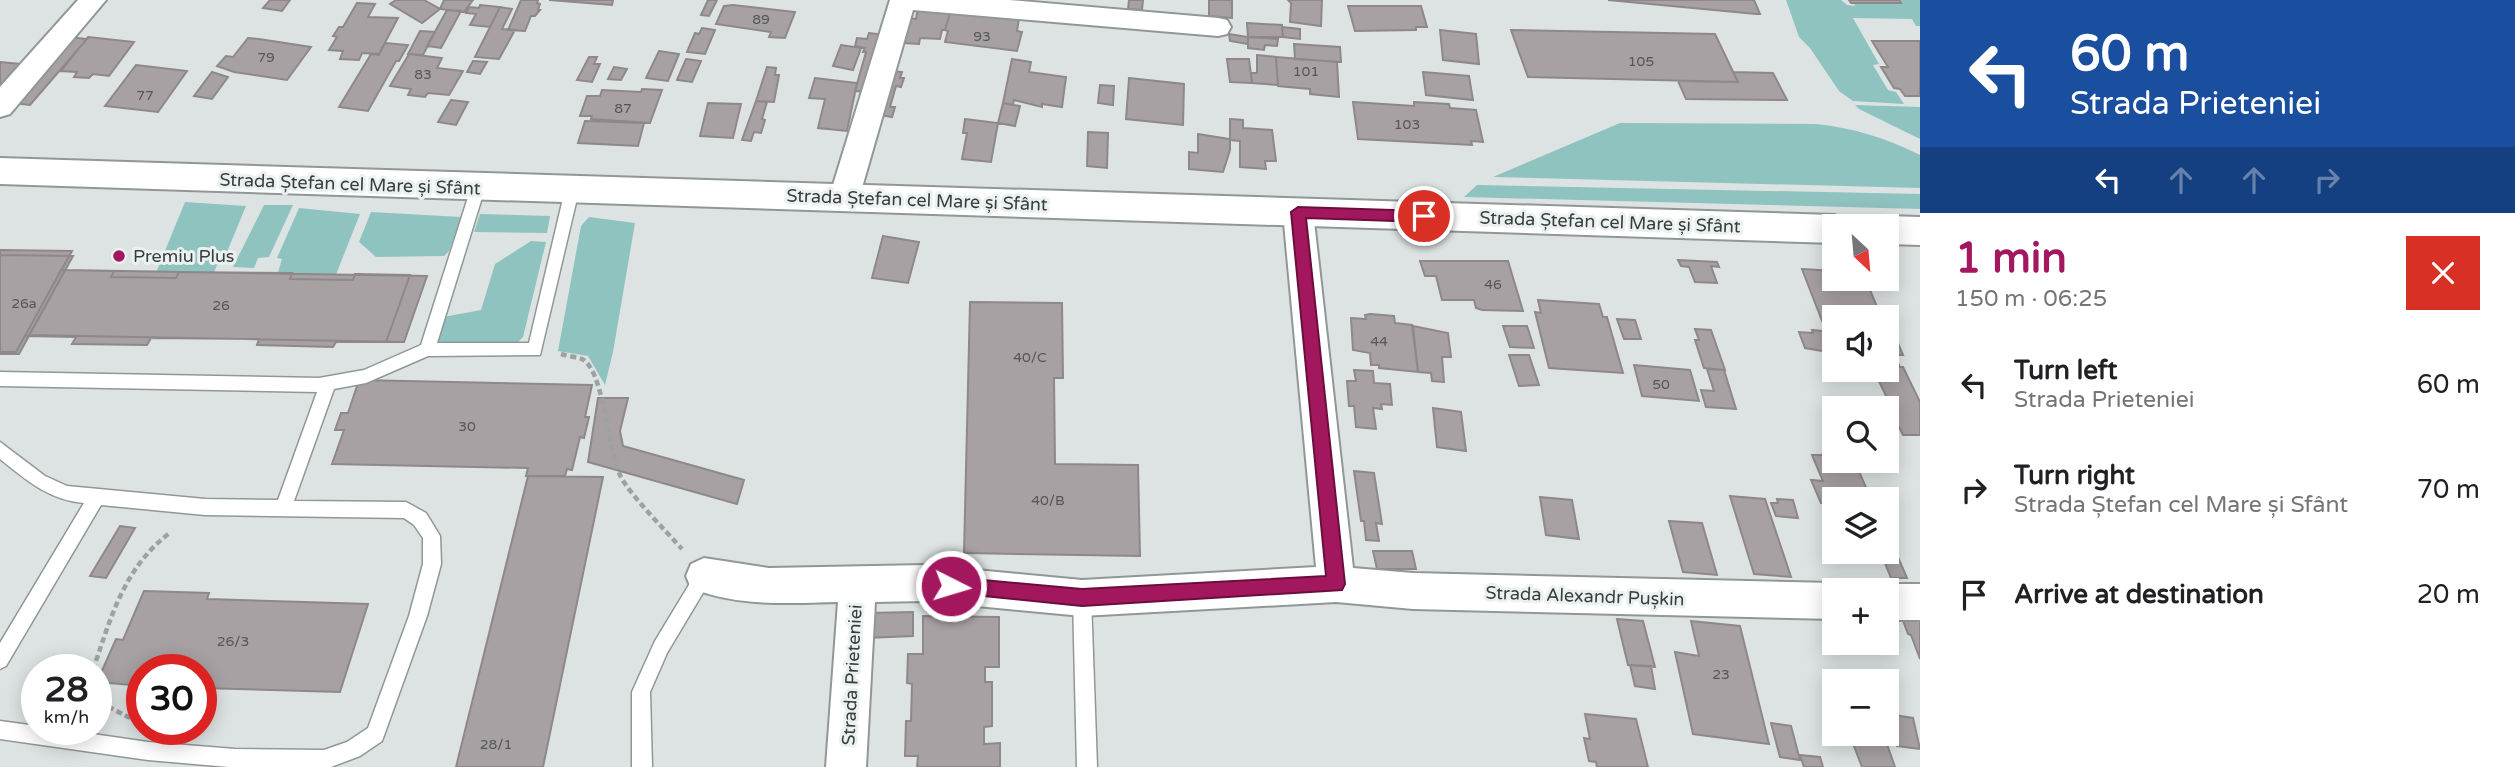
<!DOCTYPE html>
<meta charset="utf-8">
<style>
:root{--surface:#fff;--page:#f6f6f6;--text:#202124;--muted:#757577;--accent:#a3175e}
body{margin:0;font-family:"Varela Round",sans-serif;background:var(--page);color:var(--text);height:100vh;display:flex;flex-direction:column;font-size:26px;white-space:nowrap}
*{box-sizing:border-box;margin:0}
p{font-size:23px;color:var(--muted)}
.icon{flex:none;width:38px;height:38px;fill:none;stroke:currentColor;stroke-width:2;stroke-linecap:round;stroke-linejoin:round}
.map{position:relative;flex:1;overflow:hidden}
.panel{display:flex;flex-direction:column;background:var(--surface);width:595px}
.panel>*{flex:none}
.hud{background:#1a4fa0;color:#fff;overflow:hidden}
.needle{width:46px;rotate:154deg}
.buttons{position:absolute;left:1822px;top:214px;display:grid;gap:14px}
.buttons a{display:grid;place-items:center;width:77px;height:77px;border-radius:0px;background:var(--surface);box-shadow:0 4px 18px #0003;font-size:35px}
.speed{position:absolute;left:21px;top:654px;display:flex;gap:14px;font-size:35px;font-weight:700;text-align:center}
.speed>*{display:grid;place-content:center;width:91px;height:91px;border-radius:50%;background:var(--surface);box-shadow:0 4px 18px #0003;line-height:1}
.speed small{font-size:18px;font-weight:400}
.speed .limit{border:10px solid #d22;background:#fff;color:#111}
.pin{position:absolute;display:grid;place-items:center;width:60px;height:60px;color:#fff;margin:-30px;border:4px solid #fff;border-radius:50%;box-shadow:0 2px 7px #0007}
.me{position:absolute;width:77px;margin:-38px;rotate:95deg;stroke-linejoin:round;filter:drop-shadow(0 0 5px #0008)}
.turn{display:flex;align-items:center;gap:24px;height:147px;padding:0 35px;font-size:32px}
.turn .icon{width:91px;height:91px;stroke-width:2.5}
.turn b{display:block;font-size:49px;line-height:60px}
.lanes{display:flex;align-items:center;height:66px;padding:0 35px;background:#0003;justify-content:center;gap:35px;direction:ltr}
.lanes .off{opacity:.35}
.round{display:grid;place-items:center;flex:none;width:74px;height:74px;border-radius:0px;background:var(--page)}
.head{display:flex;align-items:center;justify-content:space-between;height:119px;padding:0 35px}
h1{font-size:42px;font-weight:800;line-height:52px;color:var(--accent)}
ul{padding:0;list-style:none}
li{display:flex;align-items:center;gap:21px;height:105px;padding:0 35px}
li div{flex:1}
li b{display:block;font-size:26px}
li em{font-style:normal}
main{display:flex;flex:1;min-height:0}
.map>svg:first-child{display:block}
</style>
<main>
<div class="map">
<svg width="1920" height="767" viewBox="0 0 1920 767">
<rect width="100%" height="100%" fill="#dde3e3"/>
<!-- green -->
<path fill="#8fc3bf" d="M1786 0H1841L1847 5 1855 6 1854 3H1898L1897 0H1920V26H1916L1912 19 1853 18 1879 64 1873 65 1888 90 1896 92 1904 104 1853 101 1839 91 1810 48 1799 37Z
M1855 105 1920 107V139L1859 109Z
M1620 123 1816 124C1854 128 1886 138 1920 155V188L1493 177Z
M1477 185 1920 194V209L1464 197Z
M185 202 246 206 222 264 217 265 213 275H155Z
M264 205H293L269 257 258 258 254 268 233 267Z
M299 208 360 214 335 277 277 276 282 259 277 258Z
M371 212 461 217 449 251 444 256 376 257 359 242Z
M480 214 550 216 547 233 474 232Z
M589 217 635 223 613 352 605 385 588 356 558 351 581 226Z
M531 241 546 242 523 337 514 346H436L443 317 481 310 495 264Z"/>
<!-- building -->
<path fill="#a7a1a3" stroke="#8e888a" stroke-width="2" d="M270 0H290L282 11 263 8Z
M396 0H424L440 9 422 23 390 4Z
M444 0H473L464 12 440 9Z
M521 0H538L537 3 540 4 538 10H540L535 16H531L525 31 508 30Z
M549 0H613L612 5Z
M708 0H717L709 16 701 15Z
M1129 0H1143L1142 10 1128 9Z
M1209 0H1232V18L1209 16Z
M1288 0H1322L1321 26 1290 22 1291 3Z
M1608 0H1754L1760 14H1756Z
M1849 0H1899L1901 3H1851Z
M357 3 375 4 368 17 398 18 379 54 362 53 359 60 340 59 343 51 329 50 337 37 333 36 339 27H343Z
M480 5 500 7 490 27 470 25 476 14 466 13 469 7 479 8Z
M733 5 795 12 785 38 769 37 771 32 716 24 724 6Z
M1348 6H1421L1427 27H1416V30L1355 31Z
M500 7 512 9 502 29 515 30 499 59 475 57Z
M918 7 951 10 945 30H942L940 39 920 38 919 44 903 43 907 18 916 19Z
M447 10 461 11 441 48 427 46Z
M951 10 1019 18 1017 31 1022 32 1017 51 945 42 948 31 945 30Z
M1247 23 1282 25 1283 37H1248Z
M1282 27 1300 29V39L1283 37Z
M702 28 715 30 705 54 687 52 695 33 699 34Z
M1440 30 1476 34 1479 64 1443 60Z
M1511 30 1715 34 1738 82 1528 77Z
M420 31 435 32 423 55 408 54Z
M869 33 885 35 866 92 855 91 866 52H863L865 48 855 46 857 38 867 39Z
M1229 34 1248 37V44L1230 41Z
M68 37 87 39 30 105 13 103Z
M88 37 134 42 109 76 93 74 89 78 74 77 77 72 61 71Z
M1248 37 1278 39 1277 46 1265 45 1264 50 1248 48Z
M248 38 259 39 311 47 287 80 234 72 217 66 226 56 233 57Z
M1872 41H1920V96H1905L1900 89 1894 88 1881 67H1888Z
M385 43 408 45 399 61H396L368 111 339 107 371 54 379 55Z
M1294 44 1340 47 1341 62 1295 59Z
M841 45 861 48 853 70 833 66Z
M659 51 679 54 668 81 646 78Z
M409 54 442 58 437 68 463 71 449 95 428 93 425 97 408 95 411 89 390 86Z
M1257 55 1276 57 1278 85 1252 83 1251 73H1257Z
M589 57H597L594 64H600L592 82 577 80Z
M1276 57 1337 62 1339 97 1310 94V89L1278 86Z
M686 59 701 61 692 82 677 80Z
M1012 59 1031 62 1029 72 1066 77 1062 107 1042 104V107L1014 100 1013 105 1003 103Z
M1227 59H1249L1252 83 1230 82Z
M473 61 487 62 480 74 467 72Z
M0 62 22 64 0 91Z
M136 65 187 71 158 112 105 106Z
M614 67 627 69 621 80 608 79Z
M767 67 776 68 775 75H779L774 102 756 101Z
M893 71 902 72 900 78H904L901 87 896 86 890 107H895L892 117 880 115Z
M212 72 228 77 212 99 194 96Z
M1423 72 1469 76 1473 100 1426 95Z
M1733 72 1773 73 1787 100 1686 99 1678 81 1738 82Z
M815 78 857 83 847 131 818 128 825 99 809 98Z
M1129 78 1184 84 1183 125 1126 119Z
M1100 85 1114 86 1113 105 1098 103Z
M642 89 662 90 650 123 591 119 592 116H580L587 96H600L602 90 641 92Z
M451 100 468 102 456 125 438 122Z
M756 101 767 102 762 119 765 120 761 133 754 132 751 141 742 140Z
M1353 102 1414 106V102L1449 104 1450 108 1476 110 1483 142 1471 141 1472 145 1358 139Z
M708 103 741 104 733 138 700 136Z
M1003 103 1020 106 1015 126 998 123Z
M965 119 998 123 991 162 962 159 967 133H963Z
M1230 119 1243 120V128L1272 130 1276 161H1265L1266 169 1240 167V141L1230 140Z
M585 121 644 123 638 146 578 143Z
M1088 132 1108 133 1107 168 1087 166Z
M1198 134 1230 139V150L1223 172 1189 169V152L1198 153Z
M883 236 919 242 908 283 872 278Z
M0 250 72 251 16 352H0Z
M0 255 73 256 19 354H0Z
M1678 260 1717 262 1719 267 1711 266 1717 283 1695 282 1689 267 1681 266Z
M1420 261H1508L1523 311 1482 310 1476 308 1474 300H1442L1436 276H1425Z
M1802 269 1834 271V278H1865L1880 314 1886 317H1834V332L1826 331Z
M61 270 114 271 111 277 176 278 179 272 292 273 290 279 353 280 355 274 410 275 386 342H336L333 347 257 345 259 339 151 338 147 345 72 344 76 337 25 336Z
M65 270 427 276 404 342 29 335Z
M1538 300 1599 304 1603 317H1607L1623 373 1549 368 1535 312 1541 313Z
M970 302 1062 303 1063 378H1054L1055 464 1138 465 1140 556 964 553Z
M1370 314 1394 316 1395 323 1412 325 1418 372 1379 368V365H1371L1370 353 1353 350 1351 318 1366 319 1365 315Z
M1886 317 1897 341 1903 355 1886 354Z
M1617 319 1635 320 1641 339H1624Z
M1413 326 1448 333 1451 357H1442L1444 382 1432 381 1431 373 1418 372Z
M1503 326H1527L1534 348 1510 347Z
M1695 329 1711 330 1725 370 1704 368 1695 340H1699Z
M1812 330 1834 332V353L1805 348 1799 332 1813 333Z
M1509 355H1529L1539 385 1519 386Z
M1886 355 1894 356 1900 367H1903L1920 402V435H1903L1899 427H1892L1886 408 1882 406H1891L1873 369H1886Z
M1634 365 1690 370 1699 401 1642 396Z
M1707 369 1724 370 1736 409 1706 407 1701 390 1714 391Z
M1354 370 1373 371 1374 383 1390 384 1392 405 1381 404 1382 409 1373 408 1376 429 1356 427 1354 406H1349L1347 381H1356Z
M359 380 592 385 585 417H589L584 438 580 437 572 470 567 469 565 476H526L528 468 332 464 344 430H335L341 413H348Z
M598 398H628L620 431 623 446 744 480 737 504 588 462Z
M1433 408 1461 412 1466 451 1437 447Z
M1812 455H1834V460H1854L1871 499H1834V504L1821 503 1811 480 1823 481Z
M1354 471 1374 473 1382 524 1376 523 1379 541 1366 540 1364 521H1361Z
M528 476 603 477 543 767H456Z
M1730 496 1765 499 1791 577 1754 574Z
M1540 497 1572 500 1579 539 1546 535Z
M1777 499 1793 500 1798 518 1776 516 1771 503H1778Z
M1669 521 1702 523 1717 575 1683 572Z
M120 526 135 528 106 578 90 576Z
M1886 534H1888L1907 578H1891L1880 551H1886Z
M1373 551H1412L1416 569H1377Z
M144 591 209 593 207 599 368 604 340 692 201 688V670H142V686L97 682 116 639 123 640Z
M1899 610 1920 612V659L1911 635 1908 634Z
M913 612V636L867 638V613Z
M923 616 999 617V667H985V682H992V726L984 727V744L1000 743V767H917L918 756H905L906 721H911L912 684 907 683 908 654H923Z
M1617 619 1643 621 1655 667 1628 665Z
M1691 621 1740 626 1769 744 1693 734 1675 652 1699 656Z
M1630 665 1651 666 1655 689 1635 686Z
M1585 714 1636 719 1648 767H1597L1596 762 1589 761 1584 738 1590 739Z
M1887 714 1913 718 1920 749 1897 746Z
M1771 723 1791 726 1800 760 1780 757Z
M1849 733H1883L1895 767H1862Z
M1800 755 1820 757 1823 767H1804Z"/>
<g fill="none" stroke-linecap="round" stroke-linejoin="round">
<defs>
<path id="lane" d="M478 183 485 188 437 343H529L565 190 572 185 579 190 540 355 428 356 366 383 334 389 294 501 406 502 426 513 440 536 441 564 427 616 382 741 360 756 331 767H229L148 760 0 739V721L37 726V730H65L148 742 235 749 324 750 347 742 368 728 409 616 423 564V538L414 525 404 518 205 515 101 505 6 666 0 669V643L84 503C49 500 26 480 0 459V442L45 476 67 486 205 499 278 500 317 392 0 386V372L319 378 364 370 421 345 471 188Z
M704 568 710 570 713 576 667 653 650 692 652 767H632V692L655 641 698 570Z
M1082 589 1088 592 1091 598 1097 767H1077L1073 598 1076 592Z"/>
<path id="street" d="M78 0H106L10 114 0 117V87Z
M890 0H1009L1218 18 1227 20 1231 27 1227 34 1218 36 913 10 859 198 855 206 844 210 833 206 829 198Z
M1298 200 1309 204 1313 212 1353 568 1413 573 1834 583 1848 590H1834V619L1413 609 1336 602 1082 616 925 601 875 602 866 767H826L838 602C790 603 737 607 691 588L686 576 691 564 704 558 769 568 925 565 1082 580 1316 567 1283 212 1287 204Z
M1886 584H1920V620H1886V590H1873Z"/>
<path id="secondary" d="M0 158 1834 215 1846 219 1850 226H1834V243L0 184Z
M1886 216 1920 217V245L1886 244V226H1871L1874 220Z"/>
</defs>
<!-- lane casing -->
<use href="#lane" stroke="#909796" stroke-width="3"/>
<!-- street casing -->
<use href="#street" stroke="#909796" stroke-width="4"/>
<!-- secondary casing -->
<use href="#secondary" stroke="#909796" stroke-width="4"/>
<!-- path -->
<path stroke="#9da1a1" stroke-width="4.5" stroke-dasharray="6 3.5" stroke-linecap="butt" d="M561 354C567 356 576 357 582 359 604 370 608 450 620 475 628 493 667 532 682 549
M93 670C111 617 124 567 171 532
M96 692 107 706 134 720"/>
<!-- lane -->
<use href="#lane" fill="#fff" fill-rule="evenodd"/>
<!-- street -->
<use href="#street" fill="#fff" fill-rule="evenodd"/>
<!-- secondary -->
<use href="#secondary" fill="#fff" fill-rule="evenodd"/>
</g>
<!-- route -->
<path fill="#a3175e" stroke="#6a0f3d" stroke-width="2" d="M1298 207 1424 211 1431 216 1424 222 1306 218 1345 584 1342 590 1082 606 945 592 942 586 945 580 951 577 1082 589 1326 576 1291 212Z"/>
<!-- markers -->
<circle fill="#a3175e" stroke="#eaf1f0" stroke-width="2.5" cx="119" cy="256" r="7"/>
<g text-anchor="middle" stroke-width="6" stroke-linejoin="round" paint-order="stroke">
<!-- number labels -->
<g font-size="14" fill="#555656">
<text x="761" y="24">89</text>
<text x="982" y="41">93</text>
<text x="266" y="62">79</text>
<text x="1641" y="66">105</text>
<text x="1306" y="76">101</text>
<text x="423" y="79">83</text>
<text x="145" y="100">77</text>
<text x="623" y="113">87</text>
<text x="1407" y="129">103</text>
<text x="1493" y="289">46</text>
<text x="24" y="308">26a</text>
<text x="221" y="310">26</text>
<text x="1379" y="346">44</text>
<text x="1030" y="362">40/C</text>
<text x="1661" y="389">50</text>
<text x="467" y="431">30</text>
<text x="1048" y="505">40/B</text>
<text x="233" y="646">26/3</text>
<text x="1721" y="679">23</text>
<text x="496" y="749">28/1</text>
</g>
<!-- street labels -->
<g font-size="18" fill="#3a3d3d" stroke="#eaf1f0">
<text transform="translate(350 184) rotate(2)" y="6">Strada Ștefan cel Mare și Sfânt</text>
<text transform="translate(917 200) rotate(2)" y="6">Strada Ștefan cel Mare și Sfânt</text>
<text transform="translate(1610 222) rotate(2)" y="6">Strada Ștefan cel Mare și Sfânt</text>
<text transform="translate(1585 596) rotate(2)" y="6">Strada Alexandr Pușkin</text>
<text transform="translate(852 675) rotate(-87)" y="6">Strada Prieteniei</text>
</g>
<!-- poi labels -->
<g font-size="18" fill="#3a3d3d" stroke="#eaf1f0" text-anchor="start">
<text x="133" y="262">Premiu Plus</text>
</g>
</g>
</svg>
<div class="buttons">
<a><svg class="needle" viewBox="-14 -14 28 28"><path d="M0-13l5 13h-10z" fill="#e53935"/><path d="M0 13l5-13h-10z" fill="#757577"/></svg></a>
<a><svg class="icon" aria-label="sound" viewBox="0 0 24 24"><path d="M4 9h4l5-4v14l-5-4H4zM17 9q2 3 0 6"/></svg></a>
<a><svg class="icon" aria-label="search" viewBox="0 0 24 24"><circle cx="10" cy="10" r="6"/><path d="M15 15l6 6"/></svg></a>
<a><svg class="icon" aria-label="layers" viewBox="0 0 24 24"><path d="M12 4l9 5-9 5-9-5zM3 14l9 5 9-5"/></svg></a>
<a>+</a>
<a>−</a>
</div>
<div class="speed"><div>28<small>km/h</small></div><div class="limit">30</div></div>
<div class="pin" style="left:1424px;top:216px;background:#d93025"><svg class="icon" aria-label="arrive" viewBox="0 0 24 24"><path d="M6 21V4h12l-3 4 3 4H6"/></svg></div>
<svg class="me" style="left:951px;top:586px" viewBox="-20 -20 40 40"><circle r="17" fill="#a3175e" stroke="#fff" stroke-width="3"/><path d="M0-11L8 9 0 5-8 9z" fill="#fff"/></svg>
</div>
<section class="panel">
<div class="hud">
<div class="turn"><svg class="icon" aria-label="left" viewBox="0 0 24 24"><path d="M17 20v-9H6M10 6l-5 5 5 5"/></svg><div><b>60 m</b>Strada Prieteniei</div></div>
<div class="lanes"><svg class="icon" aria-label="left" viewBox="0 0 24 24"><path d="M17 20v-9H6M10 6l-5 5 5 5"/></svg><svg class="icon off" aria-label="ahead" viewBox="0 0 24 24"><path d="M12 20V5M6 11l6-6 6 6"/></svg><svg class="icon off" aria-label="ahead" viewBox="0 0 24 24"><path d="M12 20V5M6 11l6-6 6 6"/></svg><svg class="icon off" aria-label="right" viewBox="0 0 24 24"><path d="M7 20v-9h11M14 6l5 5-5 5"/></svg></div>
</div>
<div class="head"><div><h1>1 min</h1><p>150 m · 06:25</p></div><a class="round" style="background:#d93025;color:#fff"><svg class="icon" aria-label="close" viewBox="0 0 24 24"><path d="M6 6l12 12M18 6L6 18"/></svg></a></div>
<ul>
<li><svg class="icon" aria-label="left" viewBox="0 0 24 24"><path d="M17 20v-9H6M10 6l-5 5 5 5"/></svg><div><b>Turn left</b><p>Strada Prieteniei</p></div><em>60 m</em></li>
<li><svg class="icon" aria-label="right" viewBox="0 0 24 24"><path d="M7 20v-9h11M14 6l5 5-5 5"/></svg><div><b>Turn right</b><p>Strada Ștefan cel Mare și Sfânt</p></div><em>70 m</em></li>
<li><svg class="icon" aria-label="arrive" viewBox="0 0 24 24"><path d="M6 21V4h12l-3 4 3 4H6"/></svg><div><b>Arrive at destination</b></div><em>20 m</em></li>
</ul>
</section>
</main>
